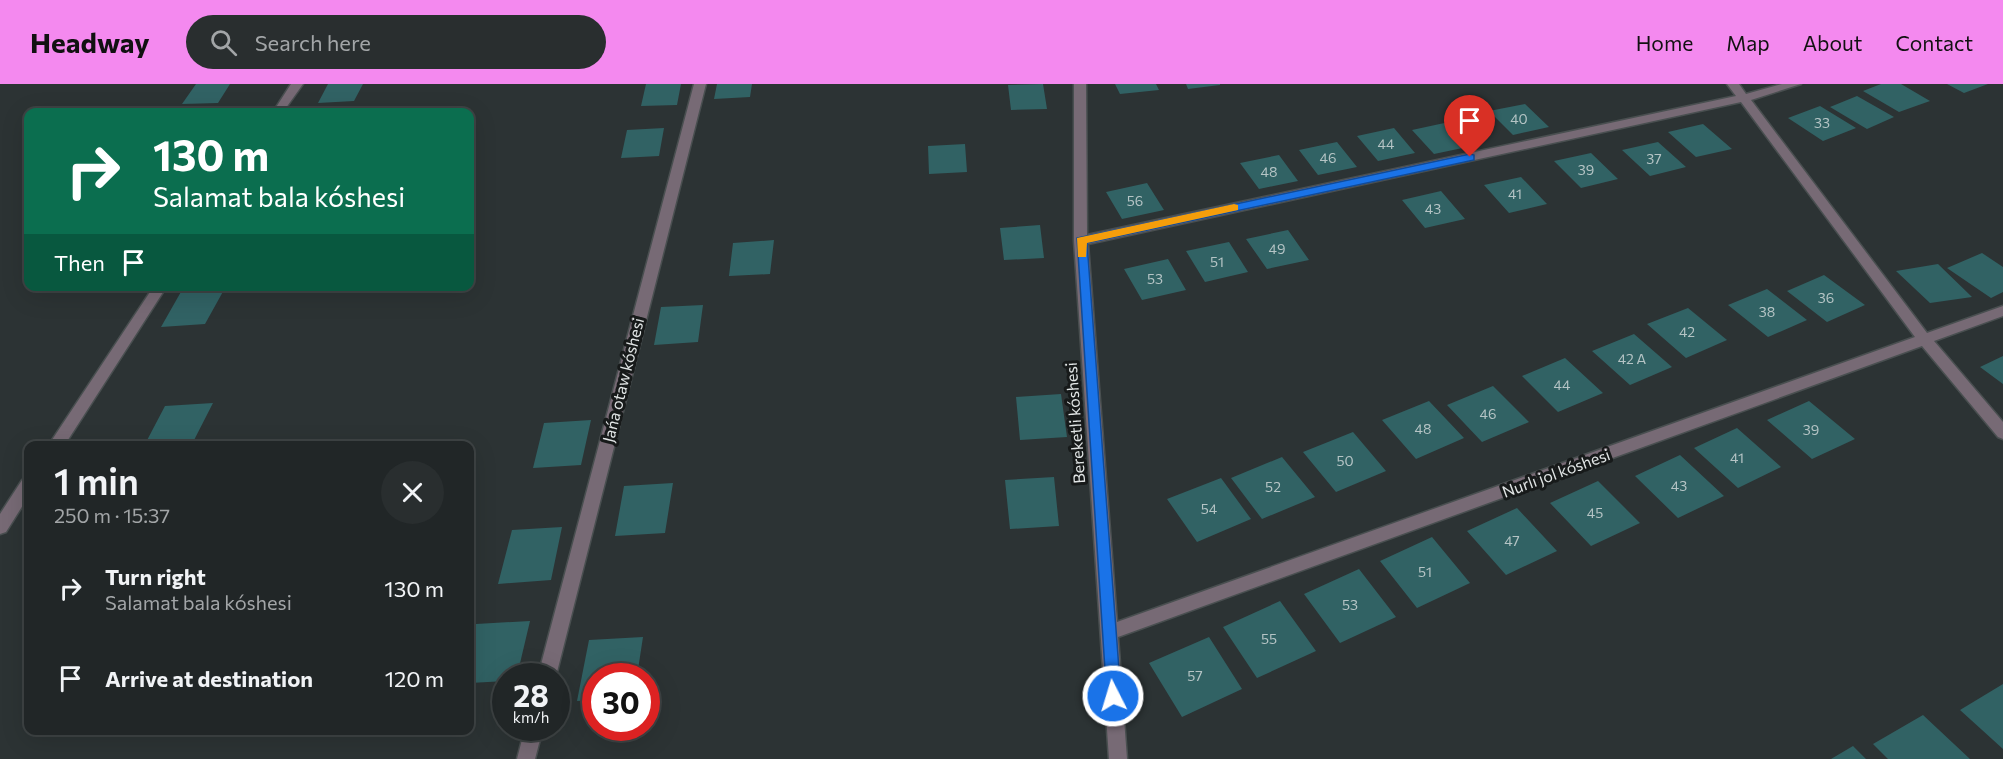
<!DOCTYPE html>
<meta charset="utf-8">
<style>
:root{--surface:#212627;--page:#292e2f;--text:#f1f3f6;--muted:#a2a5a7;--line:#3e4344;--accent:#f489ef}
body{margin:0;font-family:Commissioner,sans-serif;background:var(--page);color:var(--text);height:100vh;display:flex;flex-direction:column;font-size:22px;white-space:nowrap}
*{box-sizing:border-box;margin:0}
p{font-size:20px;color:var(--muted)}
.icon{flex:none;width:33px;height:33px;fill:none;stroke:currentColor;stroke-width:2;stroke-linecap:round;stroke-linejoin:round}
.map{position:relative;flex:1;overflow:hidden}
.panel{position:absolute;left:24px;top:357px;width:450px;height:294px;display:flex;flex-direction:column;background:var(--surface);border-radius:12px;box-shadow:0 6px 24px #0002,0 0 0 2px var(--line)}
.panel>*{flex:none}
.guide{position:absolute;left:24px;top:24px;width:450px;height:183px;border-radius:12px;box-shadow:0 6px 24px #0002,0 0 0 2px var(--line);background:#0b6e4f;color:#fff;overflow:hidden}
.speed{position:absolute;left:492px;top:579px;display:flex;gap:12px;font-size:30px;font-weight:700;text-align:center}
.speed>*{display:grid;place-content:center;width:78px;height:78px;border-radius:50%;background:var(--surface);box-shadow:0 6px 24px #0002,0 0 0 2px var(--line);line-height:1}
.speed small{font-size:15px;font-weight:400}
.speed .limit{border:9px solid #d22;background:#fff;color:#111}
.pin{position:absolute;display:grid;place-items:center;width:51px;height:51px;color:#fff;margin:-62px -26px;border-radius:50% 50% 50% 0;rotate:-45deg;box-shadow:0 0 6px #0007}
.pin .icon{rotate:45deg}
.me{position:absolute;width:66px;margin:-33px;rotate:355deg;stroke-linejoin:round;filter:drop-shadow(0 0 4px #0008)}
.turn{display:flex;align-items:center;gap:21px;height:126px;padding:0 30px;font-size:27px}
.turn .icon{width:78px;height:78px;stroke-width:2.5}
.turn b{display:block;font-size:42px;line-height:51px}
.then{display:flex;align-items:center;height:57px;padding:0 30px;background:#0003;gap:12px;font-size:22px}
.round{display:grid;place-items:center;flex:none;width:63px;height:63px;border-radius:32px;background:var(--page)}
.head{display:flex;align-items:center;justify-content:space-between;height:102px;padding:0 30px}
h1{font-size:36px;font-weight:600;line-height:45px}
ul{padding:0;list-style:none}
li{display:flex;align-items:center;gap:18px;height:90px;padding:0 30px}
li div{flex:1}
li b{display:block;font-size:22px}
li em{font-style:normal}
header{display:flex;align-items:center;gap:36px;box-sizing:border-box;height:84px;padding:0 30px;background:var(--accent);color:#111}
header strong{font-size:28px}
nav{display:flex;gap:33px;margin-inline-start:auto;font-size:21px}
.search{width:420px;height:54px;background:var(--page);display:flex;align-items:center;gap:15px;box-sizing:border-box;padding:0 21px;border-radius:33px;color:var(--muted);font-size:22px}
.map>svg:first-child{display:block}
</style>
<header>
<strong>Headway</strong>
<div class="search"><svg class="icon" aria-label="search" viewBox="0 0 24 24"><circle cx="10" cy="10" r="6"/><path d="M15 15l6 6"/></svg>Search here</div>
<nav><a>Home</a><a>Map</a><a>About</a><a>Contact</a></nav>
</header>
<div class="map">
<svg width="2003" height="675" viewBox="0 0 2003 675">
<rect width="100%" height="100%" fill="#2c3334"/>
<!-- building -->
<path fill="#316264" d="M196 0H230L218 19 182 20Z
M328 0H363L354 17 318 19Z
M646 0H681L677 21 641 22Z
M717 0H752L750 13 714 15Z
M1043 0 1047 25 1011 26 1008 1Z
M1115 0H1156L1159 6 1120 10Z
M1186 0H1220V1L1188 5Z
M1881 0H1901L1930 17 1899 28 1863 7Z
M1947 0H1988L1964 9Z
M1857 12 1894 33 1867 45 1830 23Z
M1525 20 1549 43 1513 51 1489 27Z
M1820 22 1856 44 1823 57 1788 34Z
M1449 38 1472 62 1434 70 1412 46Z
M1703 40 1732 65 1696 73 1668 48Z
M664 44 659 72 621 74 627 46Z
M1394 44 1415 69 1378 77 1357 52Z
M1337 58 1357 83 1318 91 1299 66Z
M1658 58 1686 83 1650 92 1622 66Z
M965 60 967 88 929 90 928 62Z
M1591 69 1618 95 1581 104 1554 77Z
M1279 71 1298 97 1259 105 1240 79Z
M1521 93 1547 120 1509 129 1484 101Z
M1147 99 1164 126 1122 135 1106 108Z
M1441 107 1465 135 1425 144 1402 116Z
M1040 141 1044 174 1004 176 1000 144Z
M1288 146 1309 176 1267 185 1246 155Z
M774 156 770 190 729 192 733 159Z
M1229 158 1248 188 1205 198 1186 167Z
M1982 169 2003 183V208L1991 214 1947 184Z
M1168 175 1186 206 1142 216 1124 185Z
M1938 180 1972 213 1930 219 1896 187Z
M1824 191 1865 221 1827 238 1787 207Z
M225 204 205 240 161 243 182 206Z
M1767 205 1807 236 1768 253 1728 221Z
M703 221 698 258 654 261 661 223Z
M1688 224 1727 256 1686 274 1647 240Z
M1634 250 1672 283 1630 301 1592 267Z
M2003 272V300L1980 283Z
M1565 274 1603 309 1558 328 1522 292Z
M1493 302 1529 338 1482 358 1447 321Z
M1061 310 1067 353 1020 356 1016 313Z
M1429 317 1464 354 1416 375 1382 336Z
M1809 317 1855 355 1812 375 1767 336Z
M213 319 191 362H144L165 322Z
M591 336 581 381 533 384 544 339Z
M1737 344 1781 383 1738 404 1694 364Z
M1353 348 1386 387 1336 408 1303 368Z
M1680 371 1724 412 1678 434 1635 392Z
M1282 373 1315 413 1262 435 1231 394Z
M1054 393 1059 442 1010 445 1005 396Z
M1221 394 1251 435 1197 458 1167 415Z
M1598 397 1640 439 1591 462 1550 419Z
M673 399 665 449 615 452 624 402Z
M1517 424 1557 467 1506 491 1467 447Z
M562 443 551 496 498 500 512 446Z
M1432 453 1470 499 1417 524 1380 477Z
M1359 485 1396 533 1340 559 1304 510Z
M1280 517 1316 567 1257 594 1223 543Z
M530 537 517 592H506V597L470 599V565L476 540Z
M643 553 637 592H596V616L577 617 589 556Z
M1209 553 1242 605 1182 633 1149 579Z
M2003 600V665L1960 626Z
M1923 631 1970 675H1888L1873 660Z
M1853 662 1866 675H1831Z"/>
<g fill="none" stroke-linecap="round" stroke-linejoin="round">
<defs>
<path id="minor" d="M291 0H303L283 28H273Z
M694 0H706L556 592H538Z
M1074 0H1086L1087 151 1736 12 1727 0H1739L1746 10 1782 0H1801L1751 16 1927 249 2003 222V232L1934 257 2003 338V355L1998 353 1922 262 1118 553 1127 675H1109L1074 157ZM1741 18 1915 253 1117 538 1088 160Z
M154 202H167L64 362H48Z
M28 395V413L6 448 0 450V430L22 396Z
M525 644H543L535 675H517Z"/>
</defs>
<!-- minor casing -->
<use href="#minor" stroke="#494f50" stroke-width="3"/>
<!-- minor -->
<use href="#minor" fill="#776a75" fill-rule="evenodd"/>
</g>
<!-- route -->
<path fill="#1a73e8" stroke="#114b97" stroke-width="1.5" d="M1470 70 1474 71V76L1087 159 1121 612 1119 617 1113 620 1107 617 1077 154Z"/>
<!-- slow -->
<path fill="#f59e0b" d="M1234 120 1238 121V126L1087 159 1086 173H1078L1077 154Z"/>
<g text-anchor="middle" stroke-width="6" stroke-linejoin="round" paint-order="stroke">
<!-- number labels -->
<g font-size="14" fill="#b5c4c5">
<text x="1519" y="40">40</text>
<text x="1822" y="44">33</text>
<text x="1386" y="65">44</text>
<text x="1328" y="79">46</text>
<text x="1654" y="80">37</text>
<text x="1586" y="91">39</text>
<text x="1269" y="93">48</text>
<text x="1515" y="115">41</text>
<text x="1135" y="122">56</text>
<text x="1433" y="130">43</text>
<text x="1277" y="170">49</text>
<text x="1217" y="183">51</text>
<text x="1155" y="200">53</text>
<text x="1826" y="219">36</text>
<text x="1767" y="233">38</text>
<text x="1687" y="253">42</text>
<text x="1632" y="280">42 А</text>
<text x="1562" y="306">44</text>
<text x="1488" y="335">46</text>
<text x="1423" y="350">48</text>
<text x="1811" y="351">39</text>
<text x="1737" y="379">41</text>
<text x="1345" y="382">50</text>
<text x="1679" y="407">43</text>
<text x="1273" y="408">52</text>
<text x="1209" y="430">54</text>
<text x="1595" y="434">45</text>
<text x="1512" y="462">47</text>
<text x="1425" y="493">51</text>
<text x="1350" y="526">53</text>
<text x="1269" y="560">55</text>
<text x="1195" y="597">57</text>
</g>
<!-- street labels -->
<g font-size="16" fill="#e1e5e5" stroke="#171a1a">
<text transform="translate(623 296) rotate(-76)" y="6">Jańa otaw kóshesi</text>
<text transform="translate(1075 339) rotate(-94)" y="6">Bereketli kóshesi</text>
<text transform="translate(1556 389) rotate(-20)" y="6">Nurlı jol kóshesi</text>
</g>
</g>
</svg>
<div class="speed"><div>28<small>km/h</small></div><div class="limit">30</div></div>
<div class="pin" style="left:1470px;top:73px;background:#d93025"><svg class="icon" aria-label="arrive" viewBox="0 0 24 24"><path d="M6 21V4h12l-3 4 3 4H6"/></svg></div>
<svg class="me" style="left:1113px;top:612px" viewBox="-20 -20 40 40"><circle r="17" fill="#1a73e8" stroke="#fff" stroke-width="3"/><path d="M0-11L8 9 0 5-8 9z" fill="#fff"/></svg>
<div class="guide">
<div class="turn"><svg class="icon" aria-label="right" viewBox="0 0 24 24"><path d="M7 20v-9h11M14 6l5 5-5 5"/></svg><div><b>130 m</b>Salamat bala kóshesi</div></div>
<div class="then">Then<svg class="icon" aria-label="arrive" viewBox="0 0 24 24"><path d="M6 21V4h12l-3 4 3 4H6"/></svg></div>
</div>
<section class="panel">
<div class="head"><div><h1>1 min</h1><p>250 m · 15:37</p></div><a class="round"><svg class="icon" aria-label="close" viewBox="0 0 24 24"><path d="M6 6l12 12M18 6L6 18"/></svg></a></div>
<ul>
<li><svg class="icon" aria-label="right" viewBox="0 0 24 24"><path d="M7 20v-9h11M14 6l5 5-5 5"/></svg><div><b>Turn right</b><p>Salamat bala kóshesi</p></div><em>130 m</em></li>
<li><svg class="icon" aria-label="arrive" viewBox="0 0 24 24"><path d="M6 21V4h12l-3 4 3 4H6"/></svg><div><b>Arrive at destination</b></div><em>120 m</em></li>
</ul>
</section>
</div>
